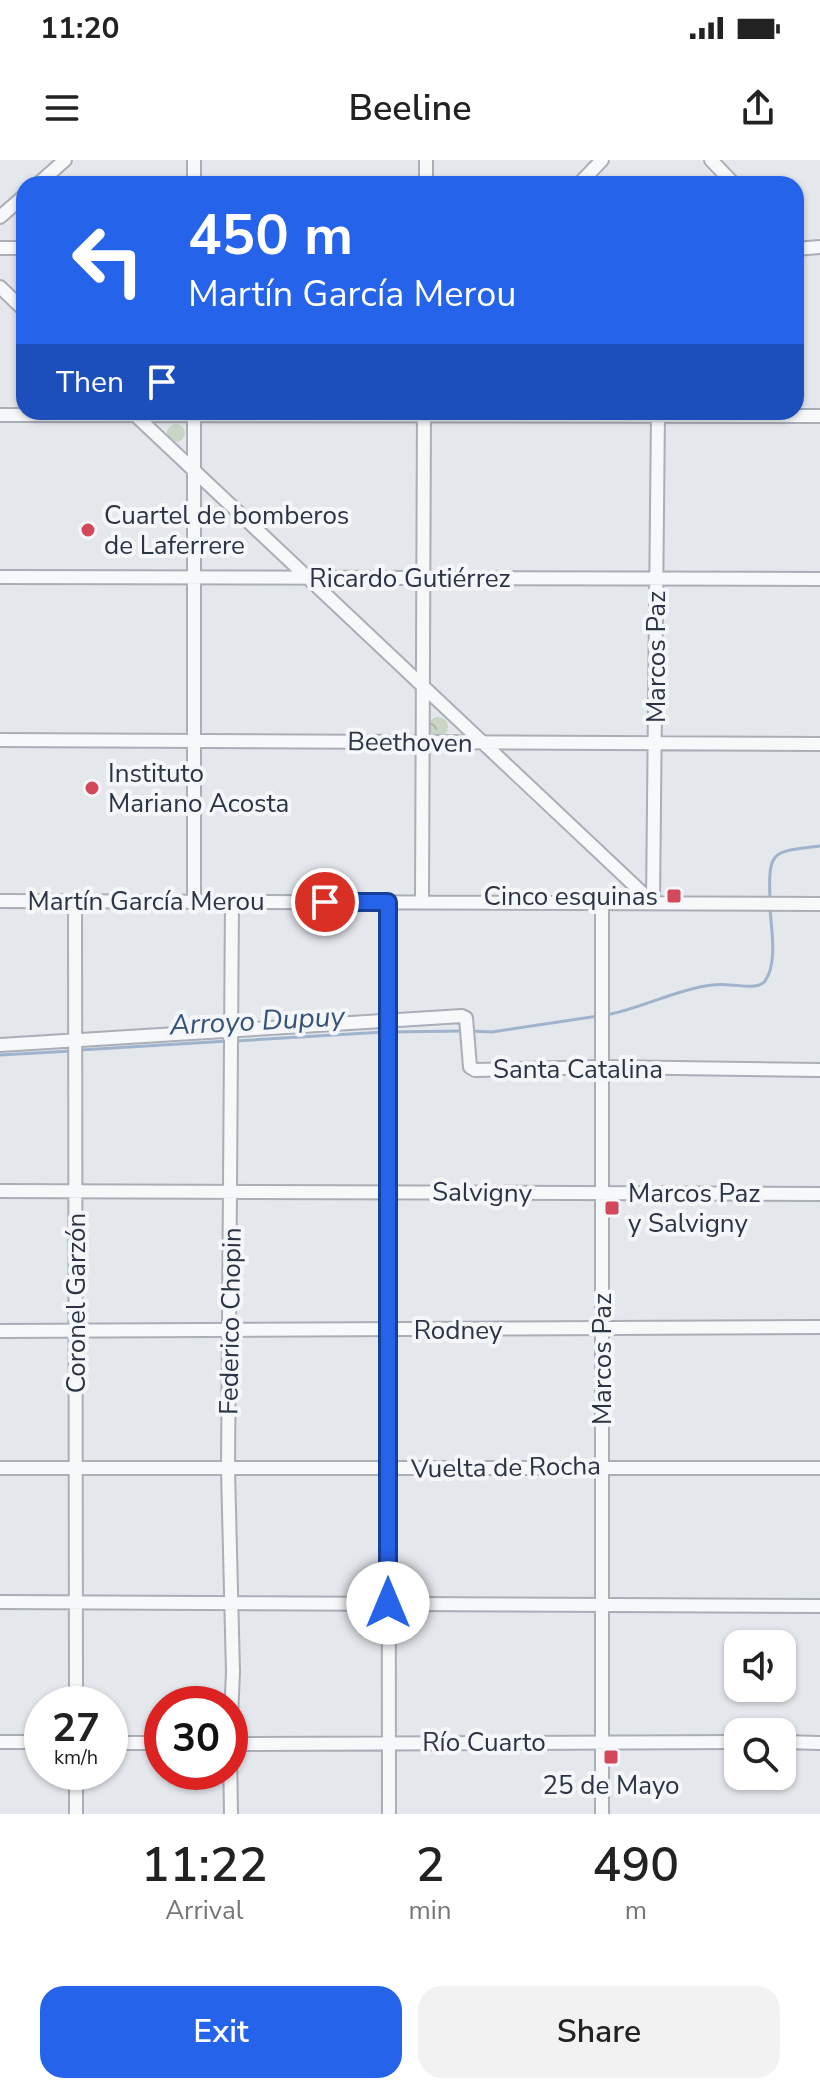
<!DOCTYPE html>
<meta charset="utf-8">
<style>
:root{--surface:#fff;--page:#f2f2f2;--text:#222;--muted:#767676;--accent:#2563eb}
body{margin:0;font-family:"Nunito Sans",sans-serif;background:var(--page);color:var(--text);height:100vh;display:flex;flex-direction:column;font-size:30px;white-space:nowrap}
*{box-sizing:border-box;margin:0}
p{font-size:26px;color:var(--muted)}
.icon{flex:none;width:44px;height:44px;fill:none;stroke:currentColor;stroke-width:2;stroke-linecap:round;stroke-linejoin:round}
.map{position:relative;height:1654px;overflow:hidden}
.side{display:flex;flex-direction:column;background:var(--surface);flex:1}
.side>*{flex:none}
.banner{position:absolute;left:16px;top:16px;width:788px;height:244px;border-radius:24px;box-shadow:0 2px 6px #0004;background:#2563eb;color:#fff;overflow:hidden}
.buttons{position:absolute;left:724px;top:1470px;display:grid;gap:16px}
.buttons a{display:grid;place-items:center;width:72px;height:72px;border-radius:16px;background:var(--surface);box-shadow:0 2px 6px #0004;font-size:40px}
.speed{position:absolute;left:24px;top:1526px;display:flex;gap:16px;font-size:40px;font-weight:700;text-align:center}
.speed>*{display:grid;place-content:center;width:104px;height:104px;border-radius:50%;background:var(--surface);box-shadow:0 2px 6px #0004;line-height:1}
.speed small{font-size:20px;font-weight:400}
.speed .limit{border:12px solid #d22;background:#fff;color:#111}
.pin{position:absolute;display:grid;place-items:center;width:68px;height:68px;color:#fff;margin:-34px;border:4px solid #fff;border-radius:50%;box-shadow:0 2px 8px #0007}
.me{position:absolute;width:88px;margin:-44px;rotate:0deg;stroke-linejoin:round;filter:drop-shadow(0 0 6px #0008)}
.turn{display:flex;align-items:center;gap:28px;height:168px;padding:0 40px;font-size:36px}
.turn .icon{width:104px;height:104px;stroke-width:2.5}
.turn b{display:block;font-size:56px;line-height:68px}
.then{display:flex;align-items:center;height:76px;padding:0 40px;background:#0003;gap:16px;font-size:30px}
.eta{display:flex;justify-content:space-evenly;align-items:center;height:136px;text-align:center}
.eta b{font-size:48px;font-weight:600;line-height:56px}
.action{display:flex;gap:16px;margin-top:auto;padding:16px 40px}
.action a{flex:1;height:92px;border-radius:24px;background:var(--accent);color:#fff;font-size:32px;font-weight:600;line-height:92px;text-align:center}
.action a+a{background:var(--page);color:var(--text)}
.status{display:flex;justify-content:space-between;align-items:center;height:56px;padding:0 40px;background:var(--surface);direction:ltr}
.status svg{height:22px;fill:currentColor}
header{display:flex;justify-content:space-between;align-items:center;height:104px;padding:0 40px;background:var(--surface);font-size:36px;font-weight:600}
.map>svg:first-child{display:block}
</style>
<div class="status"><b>11:20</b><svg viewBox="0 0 49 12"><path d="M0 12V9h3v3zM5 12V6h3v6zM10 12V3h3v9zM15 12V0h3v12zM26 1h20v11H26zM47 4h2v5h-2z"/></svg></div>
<header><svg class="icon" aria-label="menu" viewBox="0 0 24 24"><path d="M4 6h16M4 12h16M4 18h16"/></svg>Beeline<svg class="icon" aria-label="share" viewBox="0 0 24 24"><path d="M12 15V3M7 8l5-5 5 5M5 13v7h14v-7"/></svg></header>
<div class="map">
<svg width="820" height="1654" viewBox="0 0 820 1654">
<defs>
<pattern id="park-crowns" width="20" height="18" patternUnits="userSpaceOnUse" patternTransform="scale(2)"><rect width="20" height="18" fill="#c9d6c5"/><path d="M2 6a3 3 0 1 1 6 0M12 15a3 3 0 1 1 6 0" fill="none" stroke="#adb8ab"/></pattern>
</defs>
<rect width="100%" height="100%" fill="#e4e7ec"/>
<!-- park -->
<path fill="url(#park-crowns)" d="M167 273a9 9 0 1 1 18 0a9 9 0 1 1-18 0Z
M428 567a10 10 0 1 1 20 0a10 10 0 1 1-20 0Z"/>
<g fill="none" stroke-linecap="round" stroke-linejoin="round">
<!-- stream -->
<path stroke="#9fb4cc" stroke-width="3" d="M770 740C768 689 772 692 820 686
M606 855C645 848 692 821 730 825 740 825 758 830 765 821 778 803 771 768 770 748
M471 871 492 872 598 856
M391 872 463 871
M235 881 384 872
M80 890 228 881
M0 895 72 891"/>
<defs>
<path id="minor" d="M194 0V24
M711 0 734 24
M38 24 65 0
M426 24V0
M579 24 602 0
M0 57 24 36
M0 88H24
M796 89 820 87
M0 127 24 150
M194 252V742
M134 254 653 743
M0 255 820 256
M0 417 820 419
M0 580 820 584
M0 741 820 744
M75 741 76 1544
M422 741 424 252
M388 742 389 1654
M653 743 658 252
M0 885 462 856 466 858 470 907 475 910 604 907 820 910
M0 1031 820 1034
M0 1171 820 1167
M0 1308H820
M0 1442 820 1446
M230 1580 233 1512 228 1310 232 742
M0 1582H42
M782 1582 820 1583
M110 1583H162
M230 1584 738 1582
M230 1591 231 1654
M76 1654V1612
M602 1654V744"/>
</defs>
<!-- minor casing -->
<use href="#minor" stroke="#a9aeb7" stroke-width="16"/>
<!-- minor -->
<use href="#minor" stroke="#f7f8fa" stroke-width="12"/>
</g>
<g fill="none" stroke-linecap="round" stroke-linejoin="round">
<defs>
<path id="route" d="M325 742H388V1443"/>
</defs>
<!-- route casing -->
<use href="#route" stroke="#184099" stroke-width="20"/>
<!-- route -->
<use href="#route" stroke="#2563eb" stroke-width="14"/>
</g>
<!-- markers -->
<g fill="#d1495b" stroke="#f4f6f9" stroke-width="3">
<circle cx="88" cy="370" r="8"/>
<circle cx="92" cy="628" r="8"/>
<rect x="666" y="728" width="16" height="16" rx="4"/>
<rect x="604" y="1040" width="16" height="16" rx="4"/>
<rect x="603" y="1589" width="16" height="16" rx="4"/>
</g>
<g text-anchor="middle" stroke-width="8" stroke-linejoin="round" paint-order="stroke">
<!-- poi labels -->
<g font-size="26" fill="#2b3445" stroke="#f4f6f9" text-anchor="start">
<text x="104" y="364">Cuartel de bomberos<tspan x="104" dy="30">de Laferrere</tspan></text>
<text x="108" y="622">Instituto<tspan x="108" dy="30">Mariano Acosta</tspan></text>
<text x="658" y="745" text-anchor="end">Cinco esquinas</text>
<text x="628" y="1042">Marcos Paz<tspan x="628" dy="30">y Salvigny</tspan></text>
<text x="611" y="1634" text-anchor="middle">25 de Mayo</text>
</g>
<!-- street labels -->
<g font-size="26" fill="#2b3445" stroke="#f4f6f9">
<text x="410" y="427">Ricardo Gutiérrez</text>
<text transform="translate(656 497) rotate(-90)" y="9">Marcos Paz</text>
<text transform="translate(410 582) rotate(1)" y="9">Beethoven</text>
<text x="146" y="750">Martín García Merou</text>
<text x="578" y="918">Santa Catalina</text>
<text transform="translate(482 1032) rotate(1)" y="9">Salvigny</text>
<text transform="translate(76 1143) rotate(-90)" y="9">Coronel Garzón</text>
<text transform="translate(230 1161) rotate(-89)" y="9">Federico Chopin</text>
<text x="458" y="1179">Rodney</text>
<text transform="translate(602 1199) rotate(-90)" y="9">Marcos Paz</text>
<text transform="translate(506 1307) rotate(-1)" y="9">Vuelta de Rocha</text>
<text x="484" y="1591">Río Cuarto</text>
</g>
<!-- water labels -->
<g font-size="28" font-style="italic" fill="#34527a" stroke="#f4f6f9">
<text transform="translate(257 860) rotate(-3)" y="10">Arroyo Dupuy</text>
</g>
</g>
</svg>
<div class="buttons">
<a><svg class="icon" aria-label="sound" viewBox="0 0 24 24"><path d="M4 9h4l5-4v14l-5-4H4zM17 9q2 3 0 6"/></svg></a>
<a><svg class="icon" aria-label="search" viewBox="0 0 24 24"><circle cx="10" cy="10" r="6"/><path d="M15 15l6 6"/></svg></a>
</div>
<div class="speed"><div>27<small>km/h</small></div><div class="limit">30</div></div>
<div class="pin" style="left:325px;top:742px;background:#d93025"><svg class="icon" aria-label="arrive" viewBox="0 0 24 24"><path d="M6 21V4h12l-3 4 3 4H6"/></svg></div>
<svg class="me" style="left:388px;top:1443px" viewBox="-20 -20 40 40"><circle r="19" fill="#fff"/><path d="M0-13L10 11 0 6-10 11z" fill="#2563eb"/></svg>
<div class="banner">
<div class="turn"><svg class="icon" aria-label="left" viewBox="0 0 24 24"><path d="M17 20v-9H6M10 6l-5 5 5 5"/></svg><div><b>450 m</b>Martín García Merou</div></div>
<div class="then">Then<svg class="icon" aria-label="arrive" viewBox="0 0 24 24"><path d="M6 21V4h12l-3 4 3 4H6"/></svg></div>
</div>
</div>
<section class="side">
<div class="eta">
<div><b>11:22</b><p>Arrival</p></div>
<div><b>2</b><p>min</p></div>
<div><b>490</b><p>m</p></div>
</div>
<div class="action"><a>Exit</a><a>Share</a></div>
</section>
